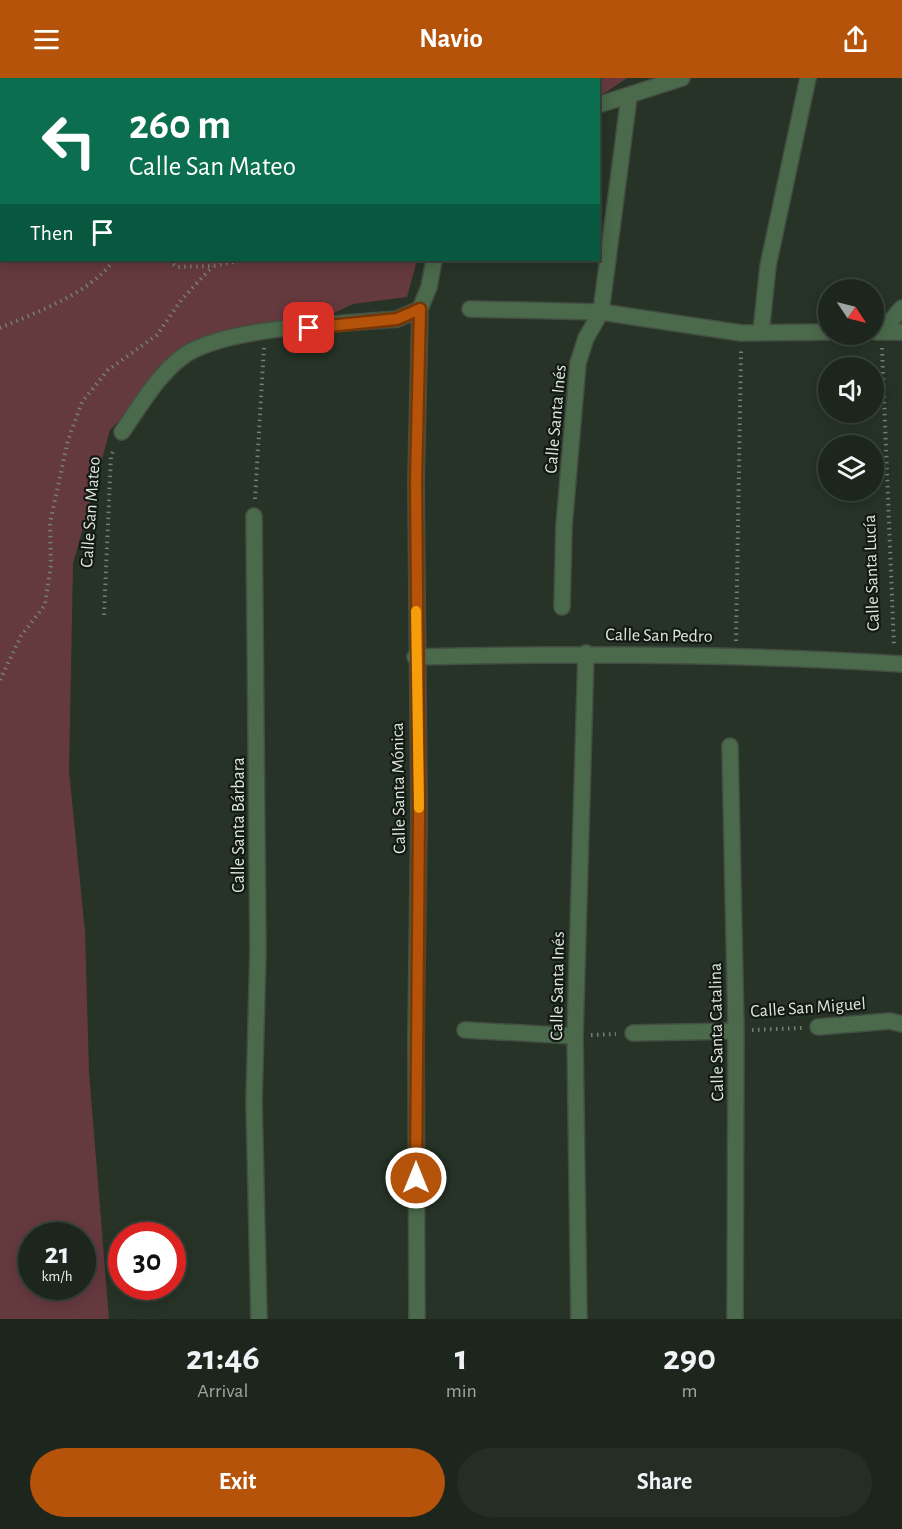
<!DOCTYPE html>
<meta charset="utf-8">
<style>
:root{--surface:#1c261c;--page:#252e25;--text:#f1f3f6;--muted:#a0a5a3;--line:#3a433b;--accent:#b45309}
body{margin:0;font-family:"Alegreya Sans",sans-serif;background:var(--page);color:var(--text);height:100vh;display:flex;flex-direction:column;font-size:22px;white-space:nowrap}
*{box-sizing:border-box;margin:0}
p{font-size:20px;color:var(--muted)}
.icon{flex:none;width:33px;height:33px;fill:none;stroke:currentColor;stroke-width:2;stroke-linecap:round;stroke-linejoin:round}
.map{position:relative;height:1241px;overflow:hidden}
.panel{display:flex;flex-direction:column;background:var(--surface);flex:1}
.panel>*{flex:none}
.guide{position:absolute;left:0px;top:0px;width:600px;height:183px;box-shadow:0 3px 15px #0003,0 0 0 2px var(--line);background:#0b6e4f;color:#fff;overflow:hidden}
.needle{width:39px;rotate:125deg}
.buttons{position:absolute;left:818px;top:201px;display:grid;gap:12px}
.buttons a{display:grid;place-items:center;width:66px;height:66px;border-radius:50%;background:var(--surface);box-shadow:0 3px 15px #0003,0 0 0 2px var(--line);font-size:30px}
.speed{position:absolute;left:18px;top:1144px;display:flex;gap:12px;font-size:30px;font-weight:700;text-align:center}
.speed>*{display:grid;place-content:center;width:78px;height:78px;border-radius:50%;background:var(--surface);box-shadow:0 3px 15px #0003,0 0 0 2px var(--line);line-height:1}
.speed small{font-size:15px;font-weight:400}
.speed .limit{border:9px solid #d22;background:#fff;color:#111}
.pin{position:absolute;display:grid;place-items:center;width:51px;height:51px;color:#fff;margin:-26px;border-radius:12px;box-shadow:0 3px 9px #0006}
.me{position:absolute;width:66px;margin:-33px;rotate:0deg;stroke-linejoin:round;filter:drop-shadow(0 0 4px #0008)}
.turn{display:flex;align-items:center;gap:21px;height:126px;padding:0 30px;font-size:27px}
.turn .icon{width:78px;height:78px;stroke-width:2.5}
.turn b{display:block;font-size:42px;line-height:51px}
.then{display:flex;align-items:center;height:57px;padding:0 30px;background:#0003;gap:12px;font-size:22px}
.eta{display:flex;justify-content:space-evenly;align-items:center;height:102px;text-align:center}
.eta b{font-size:36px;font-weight:700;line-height:42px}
.button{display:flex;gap:12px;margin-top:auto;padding:12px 30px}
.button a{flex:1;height:69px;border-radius:36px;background:var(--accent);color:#fff;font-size:24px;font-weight:700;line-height:69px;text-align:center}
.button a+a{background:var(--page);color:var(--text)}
header{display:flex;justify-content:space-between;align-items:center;height:78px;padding:0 30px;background:var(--accent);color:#fff;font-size:27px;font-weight:700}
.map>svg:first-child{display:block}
</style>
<header><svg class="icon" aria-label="menu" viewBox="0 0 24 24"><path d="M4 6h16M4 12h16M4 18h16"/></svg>Navio<svg class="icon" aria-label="share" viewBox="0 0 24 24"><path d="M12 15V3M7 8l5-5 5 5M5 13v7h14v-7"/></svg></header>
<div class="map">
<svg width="902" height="1241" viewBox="0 0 902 1241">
<rect width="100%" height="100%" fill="#263326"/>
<!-- green -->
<path fill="#653a3f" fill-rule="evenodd" d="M0 0H627L599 19 598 2H2V182H417L407 219 353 226 313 245 198 262 110 352 73 486 69 693 85 854 89 994 109 1241H0ZM32 1158H82V1209H32Z"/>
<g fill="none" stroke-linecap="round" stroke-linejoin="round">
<defs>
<path id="street" d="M598 27 682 0
M470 231 601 234 741 255 828 254
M761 254 768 188 808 0
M876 254H902
M881 254 902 230
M122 354C140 328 157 298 182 279 223 248 344 246 397 241L420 231
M254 438 258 873 254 1023 259 1241
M562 529 564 448 578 285 586 260 601 234 629 19
M415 579C578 575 740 576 902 586
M730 668 736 953 735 1241
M818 949 890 943 902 946
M465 952 575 958
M633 955 736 953
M417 1241 416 959 419 736 416 403 420 231 429 209 434 182
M579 1241 575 958 586 575"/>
</defs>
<!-- street casing -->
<use href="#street" stroke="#434f43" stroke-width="18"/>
<!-- path -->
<path stroke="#757f75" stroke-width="4" stroke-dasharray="1.5 4.5" stroke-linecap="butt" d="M556 2 561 0
M169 182 176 189 213 188 244 182
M0 250C39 233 89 216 114 182
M882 270 894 568
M255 421 264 270
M104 537 111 378 114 371
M736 563 741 273
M0 602 21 558 45 527 51 486 50 445 68 362 82 324 108 292 157 257 182 221 213 188
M752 952 802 950
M591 957 616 956"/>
<!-- street -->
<use href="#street" stroke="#4b6a4b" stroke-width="15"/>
</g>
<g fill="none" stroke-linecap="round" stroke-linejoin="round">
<defs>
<path id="route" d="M309 250 397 241 420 231 416 403 419 736 416 1100"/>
</defs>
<!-- route casing -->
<use href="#route" stroke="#753606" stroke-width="15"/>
<!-- route -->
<use href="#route" stroke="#b45309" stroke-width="10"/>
<!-- slow -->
<path stroke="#f59e0b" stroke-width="10" d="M416 533 419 730"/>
</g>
<g text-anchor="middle" stroke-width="4.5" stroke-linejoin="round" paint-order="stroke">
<!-- street labels -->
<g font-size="18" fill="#dde5dd" stroke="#131913">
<text transform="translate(555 341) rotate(-85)" y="6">Calle Santa Inés</text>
<text transform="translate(90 434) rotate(-86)" y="6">Calle San Mateo</text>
<text transform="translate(871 495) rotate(-92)" y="6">Calle Santa Lucía</text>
<text transform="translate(659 557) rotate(1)" y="6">Calle San Pedro</text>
<text transform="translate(398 710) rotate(-91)" y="6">Calle Santa Mónica</text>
<text transform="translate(238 747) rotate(-90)" y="6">Calle Santa Bárbara</text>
<text transform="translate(557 908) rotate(-89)" y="6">Calle Santa Inés</text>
<text transform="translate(808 929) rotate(-4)" y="6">Calle San Miguel</text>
<text transform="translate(716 954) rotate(-91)" y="6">Calle Santa Catalina</text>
</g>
</g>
</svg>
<div class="buttons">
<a><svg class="needle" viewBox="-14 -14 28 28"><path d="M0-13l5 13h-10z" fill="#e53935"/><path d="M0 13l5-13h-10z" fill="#a0a5a3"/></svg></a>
<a><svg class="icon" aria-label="sound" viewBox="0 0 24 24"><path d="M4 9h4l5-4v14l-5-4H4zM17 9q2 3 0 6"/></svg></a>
<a><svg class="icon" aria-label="layers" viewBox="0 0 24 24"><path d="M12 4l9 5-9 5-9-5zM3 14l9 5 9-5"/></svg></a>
</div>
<div class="speed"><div>21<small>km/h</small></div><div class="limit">30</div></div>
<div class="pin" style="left:309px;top:250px;background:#d93025"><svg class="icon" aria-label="arrive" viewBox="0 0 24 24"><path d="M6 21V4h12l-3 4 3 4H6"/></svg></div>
<svg class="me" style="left:416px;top:1100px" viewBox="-20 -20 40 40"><circle r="17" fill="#b45309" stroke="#fff" stroke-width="3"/><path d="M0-11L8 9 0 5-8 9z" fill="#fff"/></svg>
<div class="guide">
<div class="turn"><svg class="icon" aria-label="left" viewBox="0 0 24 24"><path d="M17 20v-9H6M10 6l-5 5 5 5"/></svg><div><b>260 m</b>Calle San Mateo</div></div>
<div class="then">Then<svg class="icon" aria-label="arrive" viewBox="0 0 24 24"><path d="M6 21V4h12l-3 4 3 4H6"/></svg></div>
</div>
</div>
<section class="panel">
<div class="eta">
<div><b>21:46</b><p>Arrival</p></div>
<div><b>1</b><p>min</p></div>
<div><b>290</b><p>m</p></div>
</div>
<div class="button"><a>Exit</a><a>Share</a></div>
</section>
